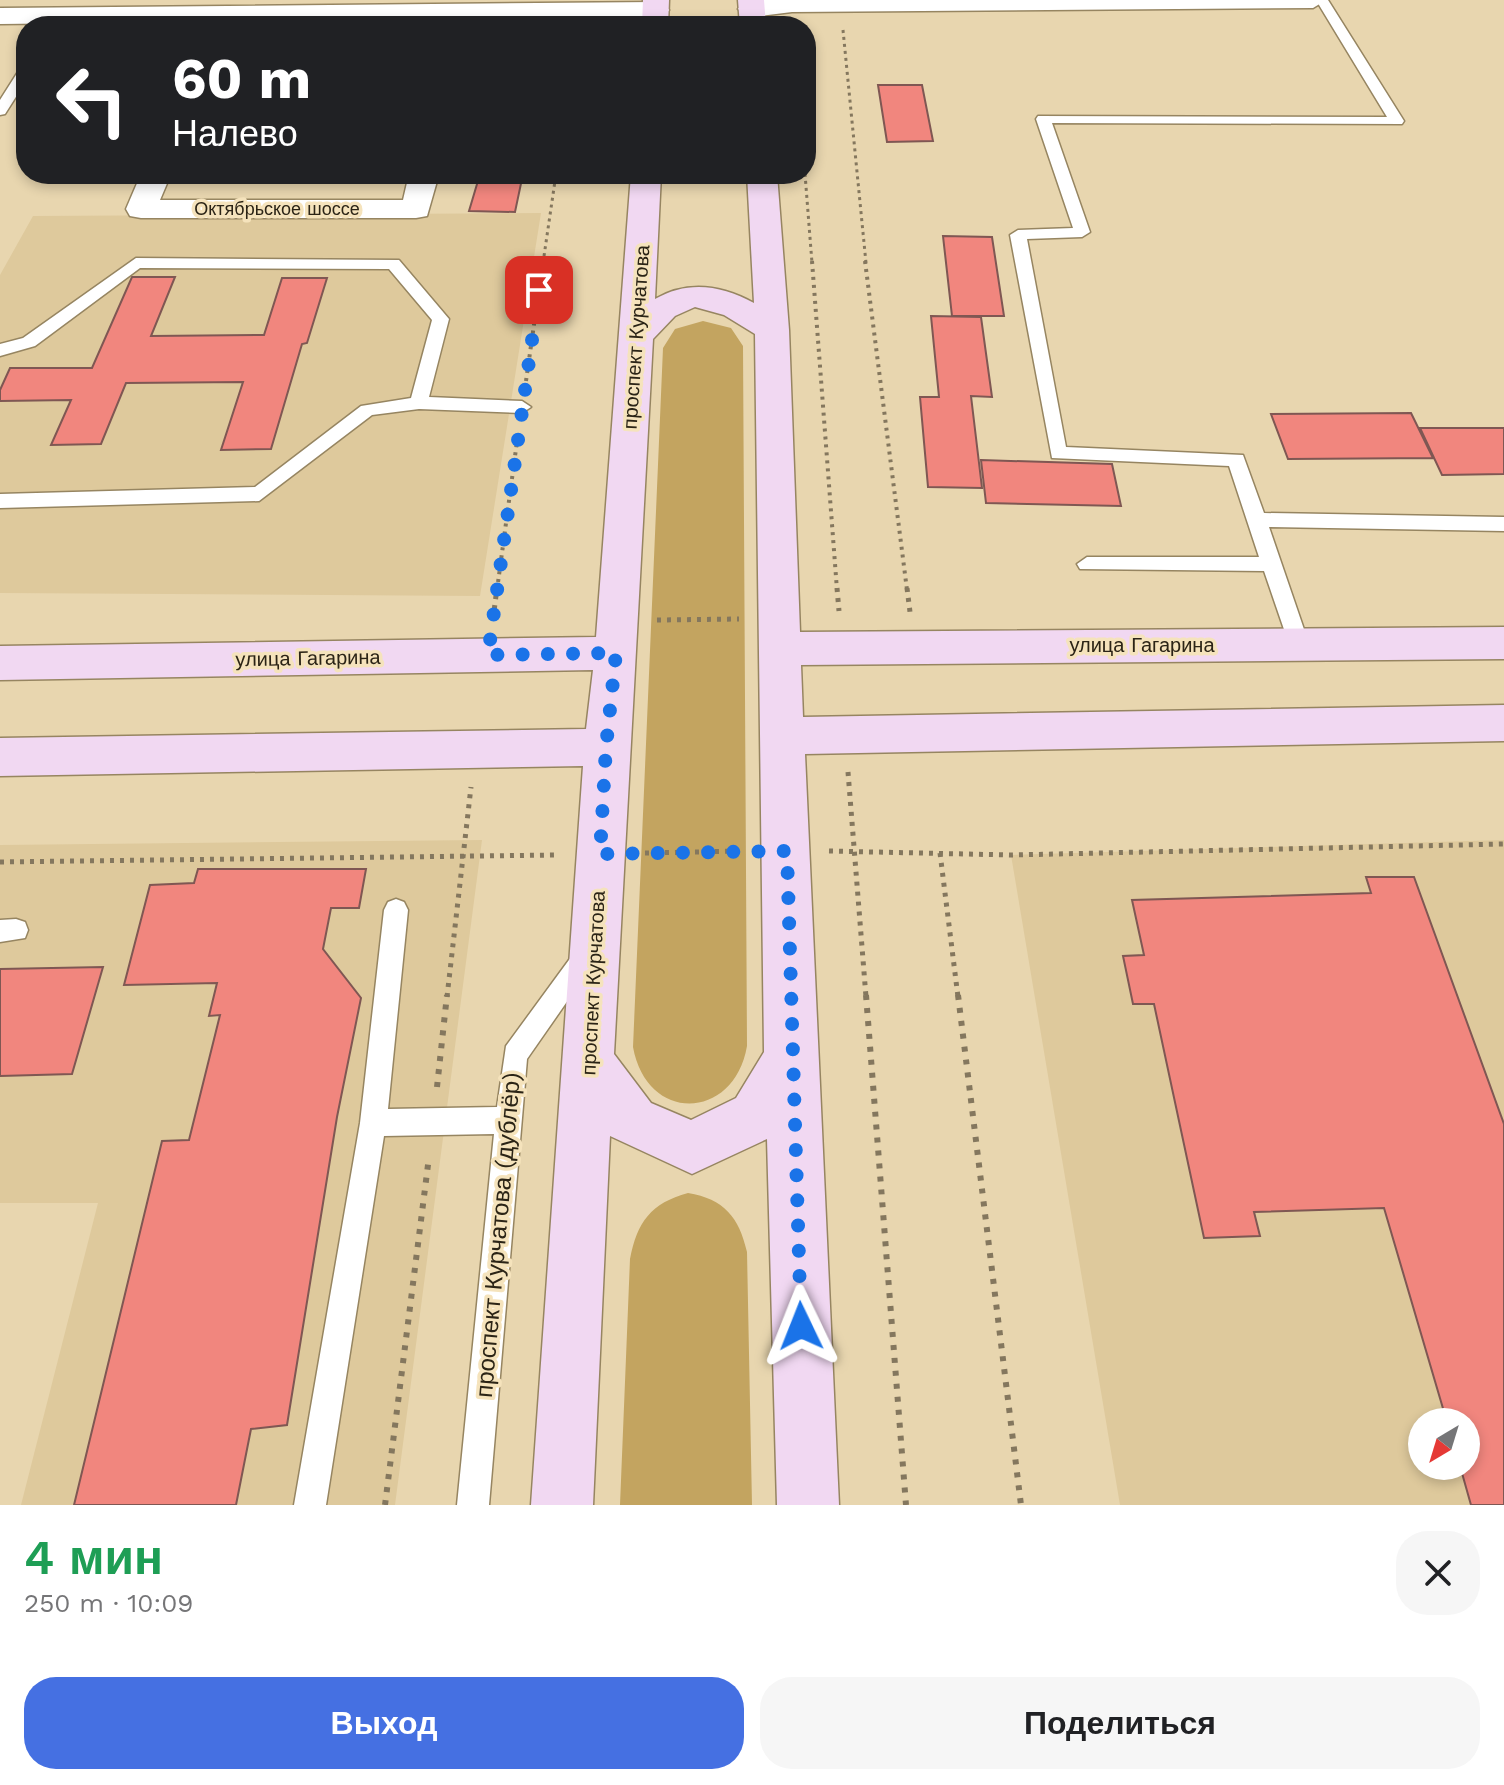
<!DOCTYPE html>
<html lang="ru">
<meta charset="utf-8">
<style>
:root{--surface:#fff;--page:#f6f6f6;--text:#202124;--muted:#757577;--accent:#4570e2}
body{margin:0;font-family:"Work Sans",sans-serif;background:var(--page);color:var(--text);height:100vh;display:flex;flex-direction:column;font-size:30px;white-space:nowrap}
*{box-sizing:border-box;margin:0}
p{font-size:26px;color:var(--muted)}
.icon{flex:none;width:44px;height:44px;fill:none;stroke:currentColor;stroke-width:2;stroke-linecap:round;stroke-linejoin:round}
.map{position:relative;height:1505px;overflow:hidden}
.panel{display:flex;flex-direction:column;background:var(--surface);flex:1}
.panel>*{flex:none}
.hud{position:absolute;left:16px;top:16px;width:800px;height:168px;border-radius:32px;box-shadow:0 4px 12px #0003;background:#202124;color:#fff;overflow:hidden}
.needle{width:52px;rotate:218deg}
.buttons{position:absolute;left:1408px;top:1408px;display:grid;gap:16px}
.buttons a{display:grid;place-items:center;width:72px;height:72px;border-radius:50%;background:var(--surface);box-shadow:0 4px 12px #0003;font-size:40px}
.pin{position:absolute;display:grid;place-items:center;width:68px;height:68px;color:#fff;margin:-34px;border-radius:16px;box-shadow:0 4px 12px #0006}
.me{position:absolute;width:88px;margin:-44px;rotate:358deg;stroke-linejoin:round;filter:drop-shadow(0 0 6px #0008)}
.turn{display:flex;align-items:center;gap:28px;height:168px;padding:0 24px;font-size:36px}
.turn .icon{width:104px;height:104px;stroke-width:2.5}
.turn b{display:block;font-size:56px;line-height:68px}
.round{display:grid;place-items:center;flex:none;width:84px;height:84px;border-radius:32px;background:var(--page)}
.head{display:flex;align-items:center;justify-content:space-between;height:136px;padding:0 24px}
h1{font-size:48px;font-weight:600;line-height:60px;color:#1e9e55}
.cta{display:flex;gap:16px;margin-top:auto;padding:16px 24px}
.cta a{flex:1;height:92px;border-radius:32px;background:var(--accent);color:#fff;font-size:32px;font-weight:600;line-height:92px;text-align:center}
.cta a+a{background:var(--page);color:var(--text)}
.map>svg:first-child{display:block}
</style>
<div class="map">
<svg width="1504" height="1505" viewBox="0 0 1504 1505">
<rect width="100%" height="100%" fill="#e8d6af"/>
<!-- built -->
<path fill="#dec99c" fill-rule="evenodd" d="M541 213 480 596 0 593V275L33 216Z
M482 840 395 1505H21L98 1203H0V845Z
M1504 840V1505H1120L1011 855ZM1422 1422H1466V1466H1422Z"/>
<!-- green -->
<path fill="#c3a460" d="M703 321 731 328 743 346 747 1046C734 1121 647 1124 633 1047L663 348 675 329Z
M688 1193C724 1199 739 1217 747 1252L752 1505H620L630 1259C637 1222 651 1203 688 1193Z"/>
<!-- building -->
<path fill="#f1867e" stroke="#7f5753" stroke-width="2" d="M878 85H922L933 141 887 142Z
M480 174H523L515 212 469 211Z
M943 236 992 237 1004 316H952Z
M132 277H175L151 336 264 335 282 278H327L307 343 302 344 271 449 221 450 243 382 126 383 101 444 51 445 71 400 0 401V390L10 368H92Z
M931 316 981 317 992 397 971 396 982 488 928 487 920 397H939Z
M1411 413 1433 458 1288 459 1271 414Z
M1420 428H1504V474L1442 475Z
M981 460 1112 464 1121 506 986 503Z
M198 869H366L359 908H331L323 949 361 998 337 1117 287 1425 251 1429 236 1505H74L162 1141 189 1140 220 1015 209 1016 217 983 124 985 150 885 194 883Z
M1366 877H1414L1504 1124V1505H1471L1460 1466H1466V1422H1447L1384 1208 1254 1212 1260 1236 1204 1238 1154 1004H1133L1123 956 1144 955 1132 900 1371 893Z
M103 967 72 1074 0 1076V969Z"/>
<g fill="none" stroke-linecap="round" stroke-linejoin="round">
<defs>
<path id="lane" d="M1316 0H1328L1404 121 1402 124 1052 123 1090 232 1082 237 1027 239 1066 447 1243 455 1264 513 1504 517V531L1269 527 1309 644 1299 652 1289 644 1264 571 1080 569 1077 564 1087 557H1259L1229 466 1052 458 1010 235 1018 230 1073 228 1036 119 1038 116 1387 117Z
M26 66V81L5 114 0 115V100L21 67Z
M136 258 399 260 449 319 429 397 522 401 531 407 522 413 419 409 372 415 259 501 0 508V494L255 487 361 406 411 398 432 320 389 269 140 268 35 346 0 356V344L23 338Z
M396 899 404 902 408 910 388 1109 497 1107 506 1046 577 949 586 945 595 949 598 957 527 1059 489 1505H457L494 1134 384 1136 326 1505H294L360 1123 384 910 388 902Z
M16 919 25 922 28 930 25 938 0 942V920Z"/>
<path id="street" d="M761 0H1326L1313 8 792 12 751 17 738 9 742 4Z
M656 2 665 4 669 10 665 16 0 24V8Z
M141 174H171L160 200H403L409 174H439L427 216 416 218H141L130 216 126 209Z"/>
<path id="secondary" d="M643 0H669L668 26H642Z
M738 0H764L766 26H740Z
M631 174H661L655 299C688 280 721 285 754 303L747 174H777L789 330 800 632 1504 627V659L801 665 803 717 1504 705V741L805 754 839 1505H777L767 1139 692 1174 610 1136 593 1505H531L583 766 0 776V738L586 729 593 670 0 680V646L596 637ZM695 307 724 315 755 334 764 1052 736 1098 691 1120 651 1103 614 1054 653 339 675 316Z"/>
</defs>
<!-- lane casing -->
<use href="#lane" stroke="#968561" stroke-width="3"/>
<!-- street casing -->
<use href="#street" stroke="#968561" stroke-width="3"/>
<!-- secondary casing -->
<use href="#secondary" stroke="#968561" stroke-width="3"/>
<!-- path-far3 -->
<path stroke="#84775e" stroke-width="3" stroke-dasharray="3 4" stroke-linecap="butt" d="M843 30 866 263
M805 174 812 263
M543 263 556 174"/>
<!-- path-far2 -->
<path stroke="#84775e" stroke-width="4" stroke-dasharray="3 5" stroke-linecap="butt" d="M812 261 837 590
M865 261 907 590
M526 381 543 261
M497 590 518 434"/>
<!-- path-far1 -->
<path stroke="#84775e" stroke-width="5" stroke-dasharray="4 6" stroke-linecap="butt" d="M837 588 839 611
M907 588 910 612
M493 619 497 588
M657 620 739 619
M848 772 866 997
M829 851 1011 855 1504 844
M645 853 743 851
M940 853 958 997
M0 862 555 855
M447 997 471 787"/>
<!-- path -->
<path stroke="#84775e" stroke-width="6" stroke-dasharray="5 8" stroke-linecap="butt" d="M866 995 906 1505
M958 995 1021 1505
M437 1087 447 995
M385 1505 429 1157"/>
<!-- lane -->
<use href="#lane" fill="#fff" fill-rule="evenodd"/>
<!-- street -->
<use href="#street" fill="#fff" fill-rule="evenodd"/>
<!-- secondary -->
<use href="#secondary" fill="#f1d8f2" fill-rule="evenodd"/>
</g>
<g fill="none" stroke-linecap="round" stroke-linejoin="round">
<!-- route -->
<path stroke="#1a73e8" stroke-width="14" stroke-dasharray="0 25.2" d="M539 290 488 655 616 653 606 747 600 854 787 851 801 1326"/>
</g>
<g text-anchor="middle" stroke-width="7" stroke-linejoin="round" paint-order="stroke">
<!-- far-street labels -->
<g font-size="18" fill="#2b2416" stroke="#f5e3bc">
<text x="277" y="215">Октябрьское шоссе</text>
</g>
<!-- street labels -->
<g font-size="20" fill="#2b2416" stroke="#f5e3bc">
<text transform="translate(636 337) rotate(-86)" y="7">проспект Курчатова</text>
<text x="1142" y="652">улица Гагарина</text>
<text transform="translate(308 658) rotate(-1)" y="7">улица Гагарина</text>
<text transform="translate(593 983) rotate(-87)" y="7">проспект Курчатова</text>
</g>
<!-- near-street labels -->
<g font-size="24" fill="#2b2416" stroke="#f5e3bc">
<text transform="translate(498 1235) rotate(-85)" y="8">проспект Курчатова (дублёр)</text>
</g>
</g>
</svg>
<div class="buttons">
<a><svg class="needle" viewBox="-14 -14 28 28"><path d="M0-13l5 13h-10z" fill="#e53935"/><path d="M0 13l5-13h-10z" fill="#757577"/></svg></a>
</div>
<div class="pin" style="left:539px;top:290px;background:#d93025"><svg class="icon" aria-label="arrive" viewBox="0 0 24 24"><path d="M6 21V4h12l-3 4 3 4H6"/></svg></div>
<svg class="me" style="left:801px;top:1326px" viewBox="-20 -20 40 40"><path d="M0-17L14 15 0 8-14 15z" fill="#1a73e8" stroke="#fff" stroke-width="4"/></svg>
<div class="hud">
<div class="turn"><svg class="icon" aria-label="left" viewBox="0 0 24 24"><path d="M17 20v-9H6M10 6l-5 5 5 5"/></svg><div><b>60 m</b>Налево</div></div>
</div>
</div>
<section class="panel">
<div class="head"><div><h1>4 мин</h1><p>250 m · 10:09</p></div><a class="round"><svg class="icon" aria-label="close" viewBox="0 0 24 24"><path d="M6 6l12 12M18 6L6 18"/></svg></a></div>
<div class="cta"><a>Выход</a><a>Поделиться</a></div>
</section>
